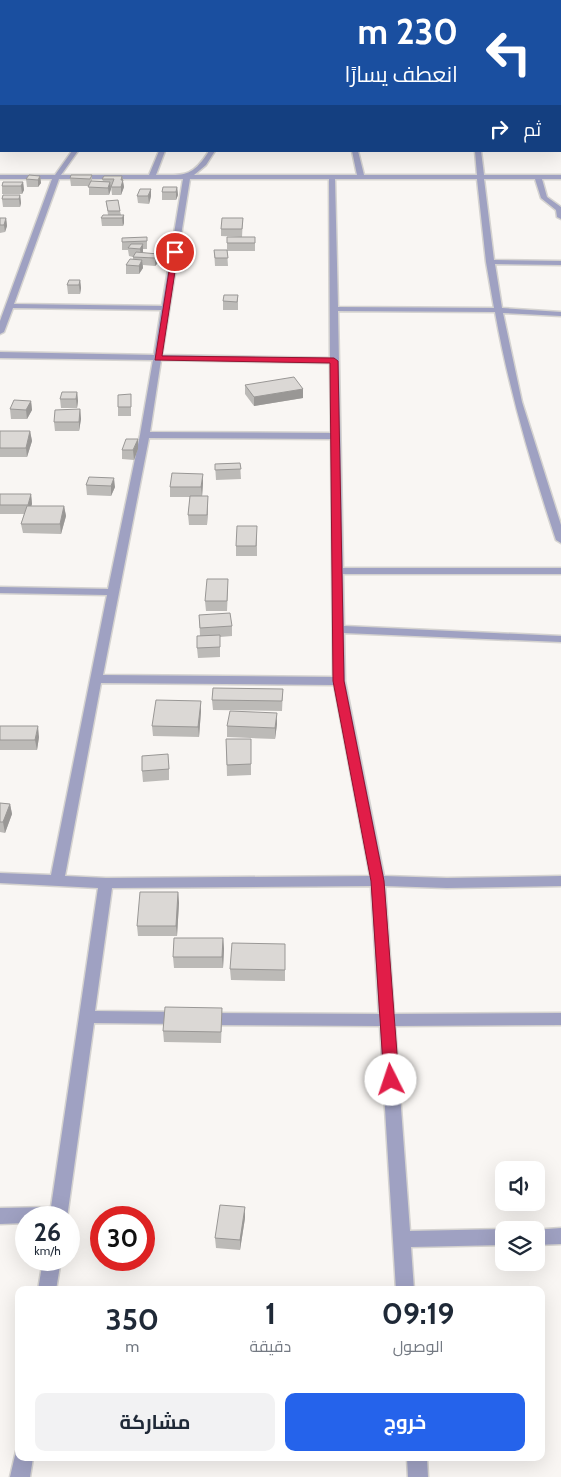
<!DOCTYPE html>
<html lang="ar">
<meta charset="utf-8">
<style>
:root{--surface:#fff;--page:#f2f2f3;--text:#1f2937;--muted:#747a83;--accent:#2563eb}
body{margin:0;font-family:Cabin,Cairo,sans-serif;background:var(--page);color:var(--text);direction:rtl;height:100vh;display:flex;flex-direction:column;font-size:19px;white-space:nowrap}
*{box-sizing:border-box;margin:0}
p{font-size:16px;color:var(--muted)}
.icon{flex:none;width:28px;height:28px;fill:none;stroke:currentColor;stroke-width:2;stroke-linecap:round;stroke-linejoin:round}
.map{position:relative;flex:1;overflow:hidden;direction:ltr}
.details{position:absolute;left:15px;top:1286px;width:530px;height:175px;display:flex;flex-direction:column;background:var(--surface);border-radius:10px;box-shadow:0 5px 20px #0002;direction:rtl}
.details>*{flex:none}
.top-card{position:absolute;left:0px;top:0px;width:561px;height:152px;box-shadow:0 5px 20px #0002;direction:rtl;background:#1a4fa0;color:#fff;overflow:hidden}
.tools{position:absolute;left:495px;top:1161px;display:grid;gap:10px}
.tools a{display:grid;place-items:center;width:50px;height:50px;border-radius:10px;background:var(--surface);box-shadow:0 5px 20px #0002;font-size:25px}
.speed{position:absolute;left:15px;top:1206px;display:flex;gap:10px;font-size:25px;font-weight:700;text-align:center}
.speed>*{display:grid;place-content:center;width:65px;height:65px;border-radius:50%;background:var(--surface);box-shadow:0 5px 20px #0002;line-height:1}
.speed small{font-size:12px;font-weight:400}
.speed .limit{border:8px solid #d22;background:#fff;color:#111}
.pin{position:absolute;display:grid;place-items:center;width:42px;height:42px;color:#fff;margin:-21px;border:2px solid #fff;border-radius:50%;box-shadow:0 1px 5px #0007}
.me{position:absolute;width:55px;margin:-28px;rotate:356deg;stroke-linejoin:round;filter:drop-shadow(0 0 4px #0008)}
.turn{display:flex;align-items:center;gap:18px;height:105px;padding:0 20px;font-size:22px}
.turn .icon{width:65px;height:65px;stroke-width:2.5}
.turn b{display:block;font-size:35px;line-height:42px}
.then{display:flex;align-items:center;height:48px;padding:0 20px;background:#0003;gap:10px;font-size:19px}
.eta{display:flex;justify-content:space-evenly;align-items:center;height:85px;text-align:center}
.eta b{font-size:30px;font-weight:700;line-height:35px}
.primary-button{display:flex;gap:10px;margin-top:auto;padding:10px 20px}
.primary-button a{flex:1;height:58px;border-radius:10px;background:var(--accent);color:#fff;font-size:20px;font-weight:700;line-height:58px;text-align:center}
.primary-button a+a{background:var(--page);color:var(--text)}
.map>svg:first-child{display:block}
</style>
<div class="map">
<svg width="561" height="1477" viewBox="0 0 561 1477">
<rect width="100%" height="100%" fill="#f9f6f3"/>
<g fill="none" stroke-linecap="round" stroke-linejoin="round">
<defs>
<path id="street" d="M332 0H337V1H333Z
M428 0H432V1H428Z
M527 0H532V1H528Z
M0 7H1V9H0Z
M560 24H561V26H560Z
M560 51 561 52V57L560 56Z
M560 66 561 67V71L560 70Z
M1 80V86L0 87V81Z
M72 151H78L61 175H149L159 151H165L156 175C184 175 192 178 209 151H215L206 165 194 175H357L352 151H358L364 175H477L475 151H481L484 175H561V179H542L547 197 561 207V219L557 217 556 210 541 198 535 179H484L494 260 561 261V265L495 264 502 308 561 312V316L503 313 522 402 561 525V543L556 540C531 465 509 390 495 312L338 311 343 568H561V574H343L344 626 561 636V642L344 633 345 681 384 876 447 878 561 876V886L447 888 385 886 394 1014 561 1013V1025L395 1026 410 1231 504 1229 507 1230H504V1245L411 1247 414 1290H396L380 1026 206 1025 201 1023 198 1019 201 1015 206 1013 379 1014 371 886 112 888 95 1011 181 1012 186 1014 189 1018 186 1022 181 1024 94 1023 67 1218H26V1223L0 1224V1208L51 1207 98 888 0 883V873L51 875 107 595 0 593V587L108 589 140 435 153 360 0 358V352L154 355 161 310 13 308 4 332 0 334V321L52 179H0V175H55ZM59 179H183L162 306 14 304ZM190 179H329L330 358 162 355ZM335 179H477L486 262 494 308 338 307ZM161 360 330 363 331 433 150 432ZM149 438 331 439 333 677 103 675ZM101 683 334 685 370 876 106 878 65 876Z
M561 1228V1244L536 1245V1230H533Z
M43 1260H61L56 1290H38Z
M19 1450V1458H33L30 1477H10L16 1451Z
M407 1458H427L428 1477H408Z"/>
</defs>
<!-- street casing -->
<use href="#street" stroke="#d5d3d0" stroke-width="3"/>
<!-- street -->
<use href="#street" fill="#9fa1c2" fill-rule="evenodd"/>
</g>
<!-- wall -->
<path fill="#bcbab7" d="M92 175V181H103L102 179 122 176 124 187 121 195H112L111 186V189L109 195H89V186H71L70 178Z
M40 176 41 183 38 187H27L26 179Z
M23 182 24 190 22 194H2V186Z
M177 187 178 195 176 200H162V192Z
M151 189V196L149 204 138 203 137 196Z
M20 195 21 203 20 207H3L2 199Z
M106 201 120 211 121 215 124 223 123 226H102L101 218 108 215Z
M0 218H6L7 226 5 232 0 233Z
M243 218 242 237 221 236V229Z
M147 237V249H143V253L158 254 159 262 155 266 143 265V268L139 274H126V265L133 259V257L129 256 128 250H122V242Z
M227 237H255V251H227L228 266H215L214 250H227Z
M80 280 81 288 80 294H68L67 285Z
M238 295V310H223V301Z
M245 385 303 389V398L254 406 245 394Z
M77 392 78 401 77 408H61L60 399Z
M131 394V416H118V407Z
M31 401 32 410 27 419H11L10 409Z
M80 409 81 419 79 431H55L54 422Z
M0 431H30L32 441 27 457H0Z
M138 449 134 460 122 459V450Z
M240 463 241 479 216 480 215 464Z
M89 477 115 487 111 496 87 495 86 485Z
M203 483 202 496 208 506 207 525H189L188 515 190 497H170V487Z
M0 494H31L32 504 31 506H64L66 516 61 534 23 533 21 524 24 514H0Z
M257 536V556H236V546Z
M228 589 227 611H206L205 601Z
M199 615 232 626V636L220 637V657L198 658 197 648 200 636Z
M283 689 282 711 213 710 212 700Z
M201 701V711L199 737 153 736 152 726Z
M277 724 275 739 227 737V726Z
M0 726 39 737 37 750H0Z
M226 739H251V775L227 776Z
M169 765V780L143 782 142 771Z
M0 803 10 804 12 814 5 833 0 832Z
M178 892 179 903 177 936H138L137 926Z
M223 938 224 949 223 968H174L173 957Z
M285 944V981L231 980 230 969Z
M222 1008V1019L221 1043 164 1042 163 1031Z
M245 1218 240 1250 216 1248 215 1238Z"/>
<!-- shaded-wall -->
<path fill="#999795" d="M40 176 41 183 38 187V180Z
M122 176 124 187 121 195V187Z
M23 182 24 190 22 194 21 186Z
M110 182 111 189 109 195 108 188Z
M177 187 178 195 176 200V192Z
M151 189V196L149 204 148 196Z
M20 195 21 203 20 207 19 199Z
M124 215V223L123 226 122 218Z
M6 218 7 226 5 232 4 225Z
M143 244V252L141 257 140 249Z
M158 254 159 262 155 266V258Z
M142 260 143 268 139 274V266Z
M80 280 81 288 80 294 79 285Z
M303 389V398L254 406V397Z
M77 392 78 401 77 408 76 399Z
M31 401 32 410 27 419 26 410Z
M80 409 81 419 79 431V422Z
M30 431 32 441 27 457 26 448Z
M138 439V449L134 460 133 450Z
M203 474V483L202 497 201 487Z
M114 478 115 487 111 496V486Z
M31 494 32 504 29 514 28 505Z
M208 496V506L207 525V515Z
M64 506 66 516 61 534 60 524Z
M201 701V711L199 737 198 727Z
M277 713V724L275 739V728Z
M38 726 39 737 37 750 35 740Z
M10 804 12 814 5 833 3 822Z
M178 892 179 903 177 936 176 926Z
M223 938 224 949 223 968 222 957Z
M245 1207V1218L240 1250V1240Z"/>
<!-- building -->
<path fill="#dbd8d5" stroke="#999795" d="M29 175 40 176 38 180 26 179Z
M71 175H92L90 179 70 178Z
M104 176H122L121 180H123L121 187H111L114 179H102Z
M91 181 110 182 108 188 88 187Z
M3 182H23L21 186H2Z
M163 187H177L176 192H162Z
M140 189H151L148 196H137Z
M3 195H20L19 199H2Z
M118 200 120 211H108L106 201Z
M103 215H124L122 218H101Z
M0 218H6L4 225H0Z
M222 218H243L242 229H221Z
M147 237V241L122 242V238Z
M227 237H255V243H227Z
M131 244H143L140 249 128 248Z
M214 250H227L228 258H215Z
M136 252 158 254 155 258 133 257Z
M130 259 142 260 139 266 126 265Z
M69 280H80L79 285H67Z
M224 295H238L237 302 223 301Z
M294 377 303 389 254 397 245 385Z
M62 392H77L76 399H60Z
M131 394V407H118V395Z
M14 400 31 401 26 410 10 409Z
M80 409 79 422H54L55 410Z
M0 431H30L26 448H0Z
M126 439H138L133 450H122Z
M240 463 241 469 215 470V464Z
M172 473 203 474 201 487H170Z
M89 477 114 478 111 486 86 485Z
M0 494H31L28 505H0Z
M190 496H208L207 515H188Z
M27 506H64L60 524H21Z
M237 526H257L256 546H236Z
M207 579H228L227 601H205Z
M230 613 232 626 200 628 199 615Z
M220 635V647L197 648V636Z
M213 688 283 689 282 701 212 700Z
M156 700 201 701 198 727 152 726Z
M230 711 277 713 275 728 227 726Z
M0 726H38L35 740H0Z
M226 739H251V764L227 765Z
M168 754 169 769 142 771V756Z
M0 803 10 804 3 822H0Z
M140 892H178L176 926H137Z
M174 938H223L222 957H173Z
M232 943 285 944V970L230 969Z
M165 1007 222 1008 221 1032 163 1031Z
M220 1205 245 1207 240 1240 215 1238Z"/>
<!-- route -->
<path fill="#e11d48" stroke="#92132f" d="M175 250 178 252 162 356 334 358 338 361 344 681 384 881 399 1080 397 1084 391 1086 386 1084 384 1080 371 881 333 681 330 363 155 360 172 252Z"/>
</svg>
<div class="tools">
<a><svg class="icon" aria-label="sound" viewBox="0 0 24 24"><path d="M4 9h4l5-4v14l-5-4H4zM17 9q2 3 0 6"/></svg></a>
<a><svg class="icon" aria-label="layers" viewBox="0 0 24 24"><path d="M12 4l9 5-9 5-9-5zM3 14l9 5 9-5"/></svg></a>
</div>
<div class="speed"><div>26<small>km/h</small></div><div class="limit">30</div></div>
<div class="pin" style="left:175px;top:252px;background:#d93025"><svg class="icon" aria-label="arrive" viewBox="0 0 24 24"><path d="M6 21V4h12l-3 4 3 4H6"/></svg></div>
<svg class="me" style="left:391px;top:1080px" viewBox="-20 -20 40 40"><circle r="19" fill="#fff"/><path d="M0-13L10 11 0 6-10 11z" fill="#e11d48"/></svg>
<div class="top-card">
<div class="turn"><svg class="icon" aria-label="left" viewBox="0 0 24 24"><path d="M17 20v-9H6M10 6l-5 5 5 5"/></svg><div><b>230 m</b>انعطف يسارًا</div></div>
<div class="then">ثم<svg class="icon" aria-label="right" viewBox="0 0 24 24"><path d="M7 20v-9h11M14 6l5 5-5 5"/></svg></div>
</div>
<section class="details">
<div class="eta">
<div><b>09:19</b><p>الوصول</p></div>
<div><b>1</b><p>دقيقة</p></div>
<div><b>350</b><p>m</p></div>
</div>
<div class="primary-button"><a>خروج</a><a>مشاركة</a></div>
</section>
</div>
